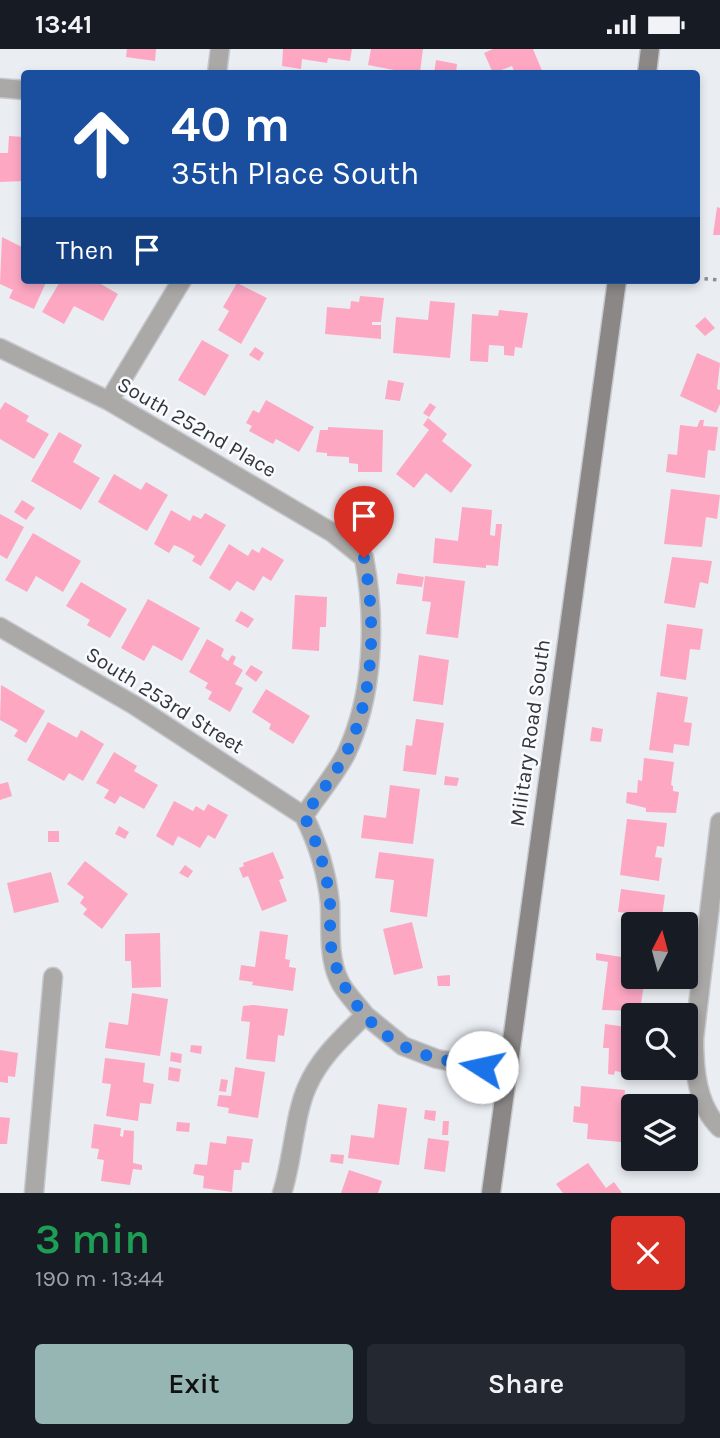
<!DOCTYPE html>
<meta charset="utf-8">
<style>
:root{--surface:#171b24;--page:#242831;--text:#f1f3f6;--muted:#9ea1a6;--accent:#95b6b3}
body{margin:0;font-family:Karla,sans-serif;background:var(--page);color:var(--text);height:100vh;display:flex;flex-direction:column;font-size:26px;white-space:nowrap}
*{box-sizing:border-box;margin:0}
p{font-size:23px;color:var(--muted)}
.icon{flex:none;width:38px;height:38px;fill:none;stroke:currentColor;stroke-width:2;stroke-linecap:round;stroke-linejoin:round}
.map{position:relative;height:1144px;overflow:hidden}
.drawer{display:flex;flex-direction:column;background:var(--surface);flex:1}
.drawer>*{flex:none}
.top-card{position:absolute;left:21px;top:21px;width:679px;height:214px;border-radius:7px;box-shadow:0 4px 10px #0003;background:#1a4fa0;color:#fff;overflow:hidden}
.needle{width:46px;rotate:6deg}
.buttons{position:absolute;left:621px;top:863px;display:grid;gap:14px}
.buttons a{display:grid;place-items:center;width:77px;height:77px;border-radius:7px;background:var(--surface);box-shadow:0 4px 10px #0003;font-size:35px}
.pin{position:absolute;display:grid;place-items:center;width:60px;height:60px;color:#fff;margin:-72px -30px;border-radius:50% 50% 50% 0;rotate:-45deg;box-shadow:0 0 7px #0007}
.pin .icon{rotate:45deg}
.me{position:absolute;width:77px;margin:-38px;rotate:280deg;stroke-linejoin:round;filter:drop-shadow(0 0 5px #0008)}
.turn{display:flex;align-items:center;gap:24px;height:147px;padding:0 35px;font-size:32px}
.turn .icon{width:91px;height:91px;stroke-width:2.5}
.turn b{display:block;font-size:49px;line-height:60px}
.then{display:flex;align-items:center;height:66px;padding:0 35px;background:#0003;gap:14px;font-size:26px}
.round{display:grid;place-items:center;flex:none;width:74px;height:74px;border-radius:7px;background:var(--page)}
.overview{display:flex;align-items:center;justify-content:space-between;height:119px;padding:0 35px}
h1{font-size:42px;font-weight:600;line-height:52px;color:#1e9e55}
.action{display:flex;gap:14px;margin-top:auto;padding:14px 35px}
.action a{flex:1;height:80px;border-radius:7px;background:var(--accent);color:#111;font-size:28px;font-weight:600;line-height:80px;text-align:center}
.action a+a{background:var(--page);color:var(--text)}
.status{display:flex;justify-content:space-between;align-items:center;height:49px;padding:0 35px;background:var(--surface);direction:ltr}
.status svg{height:19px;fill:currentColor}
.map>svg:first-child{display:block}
</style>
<div class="status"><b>13:41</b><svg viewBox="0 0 49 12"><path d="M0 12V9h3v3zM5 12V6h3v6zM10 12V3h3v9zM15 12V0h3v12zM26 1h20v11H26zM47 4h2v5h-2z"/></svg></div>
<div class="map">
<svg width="720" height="1144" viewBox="0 0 720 1144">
<rect width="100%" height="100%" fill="#eaeef3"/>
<!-- building -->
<path fill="#fda7c3" d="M127 0H156L155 12 126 8Z
M283 0H352L350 12 328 9 327 14 302 10 301 20 282 17Z
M371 0H423L420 23 400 21 398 24H393L394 21 368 16Z
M493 0H533L543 24H515L512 17 493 24 484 4Z
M436 11 457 15 456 24H434Z
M9 87 24 88V132L0 133V104H8Z
M717 158 720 159V186H713Z
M2 188 24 199 21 208 24 209V231H47L34 260 9 249 13 241 0 235Z
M61 231H94L118 245 103 272 74 257 64 275 42 263Z
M237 234 267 249 241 295 218 281 229 262 223 258Z
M360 247 384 249 381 273H372V276H381V290L325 285 327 258 350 260 351 252 359 253Z
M430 252 455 254 450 309 393 304 396 268 428 271Z
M499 261 528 264 522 299 515 298 514 307 504 306V297L489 296 488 313 470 312 472 265 498 267Z
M705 268 715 279 705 287 695 277Z
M202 291 229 306 205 347 178 331Z
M255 298 264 304 259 312 249 306Z
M697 304 720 314 717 340 720 341V355L716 364 680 347Z
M388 331 404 334 400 352 385 350Z
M266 351 314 378 299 403 276 390 273 395 249 382 252 377 246 374 253 361 259 364Z
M5 353 29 367 26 372 49 385 34 410 0 390V361Z
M430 354 436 358 429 368 423 364Z
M428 369 447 385 442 392 472 416 451 444 426 424 414 439 396 425 429 381 423 376Z
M700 371H704L703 377 718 378 715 402 708 401 705 429 666 423 668 405 677 406 680 376 697 378Z
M328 378 383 381 382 423H358V415L349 414V408L327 407V404L316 403 320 381H328Z
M59 383 82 396 73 413 100 429 81 461 31 432Z
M114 425 141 441 146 433 168 446 147 482 98 453Z
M671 440 720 446 717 470 706 468 702 498 664 495Z
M22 451 35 459 26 471 14 463Z
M462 458 492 461 490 486 495 487 496 475H502L498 517 486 516V519L433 514 435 489 458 492Z
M171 461 190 472 193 466 201 470 205 464 226 476 201 517 192 512 195 507 181 499 174 496 169 504 154 495Z
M0 465 24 478 7 510 0 506Z
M33 484 81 512 63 543 36 527 27 543 5 531Z
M229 495 248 507 252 500 259 504 262 498 284 511 271 532 263 527 254 542 237 532 230 542 209 529Z
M672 508 712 512 708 535 700 533 695 559 664 554Z
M398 524 424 528 422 538 396 535Z
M425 527 465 532 458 589 426 585 431 553 422 552Z
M81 533 127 560 110 589 87 576 90 571 66 557Z
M295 546 327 548 326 578H320L319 602 292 600Z
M148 550 200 579 182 612 153 596 144 612 121 599Z
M241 562 254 570 248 579 235 572Z
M667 575 703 580 700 601 690 600 686 631 660 627Z
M207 590 224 600 221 607 225 610 228 612 232 606 236 608 233 615 243 621 235 635 243 639 230 663 208 650 212 643 205 639 208 634 189 623Z
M419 606 449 611 443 656 413 652Z
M251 616 263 623 256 633 245 625Z
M1 636 45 662 26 694 14 687 18 681 0 671Z
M266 640 310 667 293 695 269 680 271 675 252 663Z
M657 643 688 648 684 673 692 674 689 697 674 695 673 704 649 701Z
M416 670 444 674 436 726 403 722 406 696 412 697Z
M48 673 77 689 81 681 104 695 83 732 69 724 64 732 27 711Z
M592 678 603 680 601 693 590 692Z
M114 703 137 717 134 722 158 736 144 760 120 747 115 755 104 749 109 741 96 734Z
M644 709 674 713 671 736 673 737V742L679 743 676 764 646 763V759L626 754 627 743 637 744 638 731 642 732Z
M445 727 459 729 457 737 444 736Z
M8 733 12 747 0 751V735Z
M390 736 420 740 413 795 361 789 364 766 386 769Z
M174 752 193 762 196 757 204 762 208 755 228 766 215 790 208 786 200 799 178 787 173 797 156 787Z
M627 770 667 774 664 798 657 797 655 808 662 809 659 832 620 826Z
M119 777 129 783 125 790 115 785Z
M48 782H59V793H48Z
M273 803 284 829 279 831 287 852 262 862 248 827 243 829 239 819 244 817 243 814Z
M379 803 434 810 427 868 390 863 394 831 375 829Z
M85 812 128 845 102 880 83 865 87 860 80 854 84 848 67 835Z
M185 816 193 822 188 829 179 824Z
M51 823 59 853 14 864 7 834Z
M621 840 665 846 661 875H634V895L623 894 627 864 618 863Z
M412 873 423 919 394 926 383 880Z
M260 882 288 886 285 910 290 911 289 918 296 919 293 942 252 936 253 933 239 931 241 916 255 918Z
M160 884 161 938 132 939 131 912H125V885Z
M596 904 634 910V928H656L655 936 644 935 640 962 602 961 608 913 596 911Z
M450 926V937H438L437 927Z
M132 944 168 950 160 1007 105 999 109 973 128 976Z
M253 956 288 960 284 987 278 986 275 1013 246 1010 250 973 241 972 243 957Z
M605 975 634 979V1018H648L647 1028 615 1022 614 1026 608 1025 609 999H603Z
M191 996 202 997 201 1005 190 1003Z
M0 1001 18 1004 15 1028 8 1027V1034L0 1033Z
M171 1003 182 1005 181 1014 170 1012Z
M105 1009 145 1014 143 1033 154 1035 151 1055 140 1054 138 1072 106 1067 111 1035 102 1034Z
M169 1018 181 1020 179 1033 168 1031Z
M235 1018 265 1023 258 1069 228 1064 229 1059 217 1057 219 1046 231 1047Z
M221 1030 228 1031 226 1043 219 1042Z
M581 1037 625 1041 621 1093 587 1090 588 1075 573 1073 574 1057 580 1058Z
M378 1055 407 1059 399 1116 348 1109 351 1086 374 1089Z
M425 1061 436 1062 435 1072 424 1070Z
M0 1068 10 1069 7 1095H0Z
M443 1072H449L448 1086H442Z
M177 1073 190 1074 189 1083 176 1082Z
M94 1075 121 1079 120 1087 123 1088 124 1081 134 1082 133 1114 142 1116V1121L133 1120 130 1136 101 1132 104 1111 97 1110 99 1100 91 1099Z
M227 1087 253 1090 249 1114 242 1113 241 1121H234L232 1143 203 1139 204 1127 193 1125 195 1115 207 1116 210 1093 226 1095Z
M428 1089 449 1092 445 1123 424 1120Z
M331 1105 344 1106 343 1115 330 1113Z
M588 1114 606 1139 614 1133 622 1144H563L556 1135Z
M349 1121 382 1132 378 1144H341Z"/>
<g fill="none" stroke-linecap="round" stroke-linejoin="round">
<defs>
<path id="minor" d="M217 24 220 0
M0 39 24 41
M0 299 109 352 333 484 364 509C376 571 374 646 346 705 335 726 317 747 304 767
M109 352 182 231
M0 578 134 656 304 767
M720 773 694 990C694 1020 697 1057 720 1079
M365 966 403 997 437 1010 505 1022
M34 1144 53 928
M282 1144C293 1111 294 1067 307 1038 320 1008 343 988 365 966 357 955 344 943 339 931 328 908 331 879 330 855 327 824 318 795 304 767"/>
<path id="secondary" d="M647 24 650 0
M491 1144 617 231"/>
</defs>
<!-- minor casing -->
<use href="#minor" stroke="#c6c9cd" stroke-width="21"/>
<!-- secondary casing -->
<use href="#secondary" stroke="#c6c9cd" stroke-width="21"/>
<!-- path -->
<path stroke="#8c8e92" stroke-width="3.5" stroke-dasharray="3.5 5" stroke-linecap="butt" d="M696 229 720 231"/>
<!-- minor -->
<use href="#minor" stroke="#aba8a8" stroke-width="18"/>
<!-- secondary -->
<use href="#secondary" stroke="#8b8787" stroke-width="18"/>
</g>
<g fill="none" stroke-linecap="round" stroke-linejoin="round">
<!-- route -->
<path stroke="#1a73e8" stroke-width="12" stroke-dasharray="0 21.6" d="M364 509C376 571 375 646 346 704 335 726 318 747 304 767 318 795 327 823 330 854 331 868 329 883 331 897 337 938 368 979 405 998 429 1010 456 1013 482 1018"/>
</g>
<g text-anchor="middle" stroke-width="5" stroke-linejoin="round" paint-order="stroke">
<!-- street labels -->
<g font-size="21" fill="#343537" stroke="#f8fbff">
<text transform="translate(197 378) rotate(30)" y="7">South 252nd Place</text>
<text transform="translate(165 651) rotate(32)" y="7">South 253rd Street</text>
<text transform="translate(530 684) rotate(-82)" y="7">Military Road South</text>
</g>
</g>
</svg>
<div class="buttons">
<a><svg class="needle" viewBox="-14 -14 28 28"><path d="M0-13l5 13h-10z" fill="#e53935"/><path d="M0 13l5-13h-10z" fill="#9ea1a6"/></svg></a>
<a><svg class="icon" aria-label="search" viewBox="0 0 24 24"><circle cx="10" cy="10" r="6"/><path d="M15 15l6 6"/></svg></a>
<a><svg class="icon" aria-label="layers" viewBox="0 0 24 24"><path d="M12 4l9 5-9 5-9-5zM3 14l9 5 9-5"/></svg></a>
</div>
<div class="pin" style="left:364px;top:509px;background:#d93025"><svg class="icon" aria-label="arrive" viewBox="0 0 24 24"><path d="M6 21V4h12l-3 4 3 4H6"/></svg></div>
<svg class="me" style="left:482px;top:1018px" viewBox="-20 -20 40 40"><circle r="19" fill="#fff"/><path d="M0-13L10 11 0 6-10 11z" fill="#1a73e8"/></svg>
<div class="top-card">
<div class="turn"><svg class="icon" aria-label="ahead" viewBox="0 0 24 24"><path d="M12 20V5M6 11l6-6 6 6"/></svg><div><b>40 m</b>35th Place South</div></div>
<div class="then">Then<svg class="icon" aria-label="arrive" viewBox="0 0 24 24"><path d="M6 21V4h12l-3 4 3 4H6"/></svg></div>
</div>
</div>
<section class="drawer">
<div class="overview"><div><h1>3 min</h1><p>190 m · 13:44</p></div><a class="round" style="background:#d93025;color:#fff"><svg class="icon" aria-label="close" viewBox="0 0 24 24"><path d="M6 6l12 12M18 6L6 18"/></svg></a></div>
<div class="action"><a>Exit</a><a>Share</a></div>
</section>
